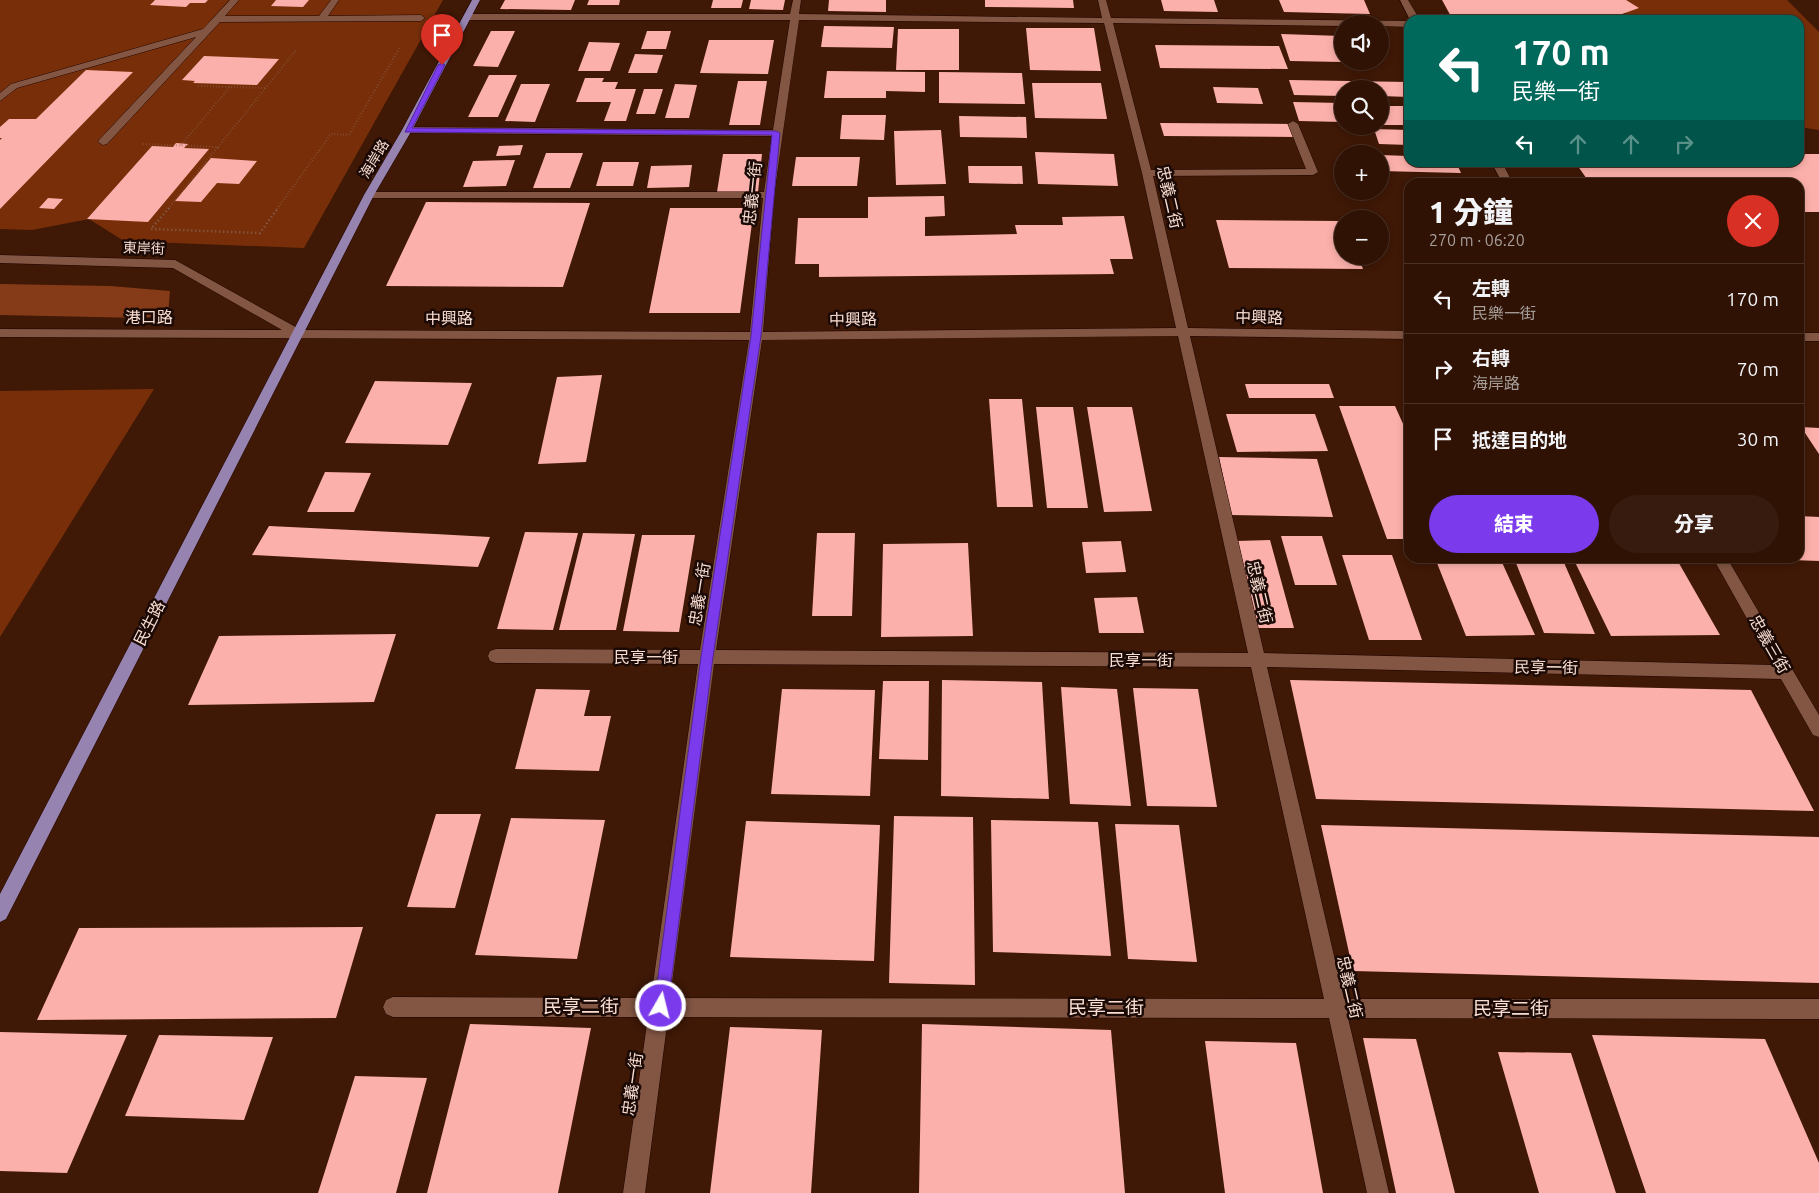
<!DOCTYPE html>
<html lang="zh-TW">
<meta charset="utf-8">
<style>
:root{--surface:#2f1204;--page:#371b0e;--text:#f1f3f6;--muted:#a79e9a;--line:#4a3226;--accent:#7c3aed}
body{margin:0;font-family:Ubuntu,"Noto Sans TC",sans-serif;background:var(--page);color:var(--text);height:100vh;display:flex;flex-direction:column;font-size:19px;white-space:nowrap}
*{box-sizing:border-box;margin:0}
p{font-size:16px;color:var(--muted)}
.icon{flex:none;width:28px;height:28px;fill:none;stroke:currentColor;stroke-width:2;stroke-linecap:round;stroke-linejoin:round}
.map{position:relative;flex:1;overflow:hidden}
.details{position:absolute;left:1404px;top:178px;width:400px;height:385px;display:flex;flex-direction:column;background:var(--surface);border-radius:15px;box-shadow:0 2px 8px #0003,0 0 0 1px var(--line)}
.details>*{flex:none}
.hud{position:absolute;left:1404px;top:15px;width:400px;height:152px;border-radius:15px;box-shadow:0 2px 8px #0003,0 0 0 1px var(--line);background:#00695c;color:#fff;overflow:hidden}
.tools{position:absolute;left:1334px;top:15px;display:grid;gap:10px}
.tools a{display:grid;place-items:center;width:55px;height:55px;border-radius:50%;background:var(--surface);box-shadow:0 2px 8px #0003,0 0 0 1px var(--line);font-size:25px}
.pin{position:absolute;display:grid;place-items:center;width:42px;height:42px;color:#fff;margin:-51px -21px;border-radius:50% 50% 50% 0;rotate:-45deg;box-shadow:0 0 5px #0007}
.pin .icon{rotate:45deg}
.me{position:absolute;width:55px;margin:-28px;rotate:8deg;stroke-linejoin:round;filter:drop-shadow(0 0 4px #0008)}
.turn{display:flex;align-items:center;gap:18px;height:105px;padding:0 25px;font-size:22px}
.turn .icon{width:65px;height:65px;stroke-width:2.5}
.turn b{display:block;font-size:35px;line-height:42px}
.lanes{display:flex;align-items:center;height:48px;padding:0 25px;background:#0003;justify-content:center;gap:25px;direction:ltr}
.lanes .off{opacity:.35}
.round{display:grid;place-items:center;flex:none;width:52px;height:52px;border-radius:26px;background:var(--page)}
.headline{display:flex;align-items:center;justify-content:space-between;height:85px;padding:0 25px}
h1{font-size:30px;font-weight:800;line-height:38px}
.cta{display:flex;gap:10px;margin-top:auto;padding:10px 25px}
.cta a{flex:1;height:58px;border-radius:30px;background:var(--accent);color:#fff;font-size:20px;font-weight:800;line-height:58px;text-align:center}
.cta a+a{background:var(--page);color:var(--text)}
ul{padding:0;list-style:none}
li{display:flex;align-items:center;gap:15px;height:70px;padding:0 25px;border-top:1px solid var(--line)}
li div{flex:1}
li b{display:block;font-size:19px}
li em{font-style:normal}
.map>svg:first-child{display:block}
</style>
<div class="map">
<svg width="1819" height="1193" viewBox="0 0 1819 1193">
<rect width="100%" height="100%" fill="#3f1806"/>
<!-- green -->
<path fill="#782f09" d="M0 0H443L304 248 124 241 89 219 32 230 0 229Z
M1615 0H1787L1819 32V130L1799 127V20H1631Z
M154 389 0 637V391Z"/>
<!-- forest -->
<path fill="#853b17" d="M0 284 110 286 170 291 168 314 143 318 0 315Z"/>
<!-- building -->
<path fill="#fcb0ab" d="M155 0H208L205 3H190L186 7 150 5Z
M276 0H309L303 7 271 6Z
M505 0H575L571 10 500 9Z
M589 0H620L619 5H587Z
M713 0H743L741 8H711Z
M751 0H785L783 10 749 9Z
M829 0H886V12L828 11Z
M985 0H1073L1074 8 985 7Z
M1161 0H1214L1218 12 1164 11Z
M1279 0H1364L1370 14 1284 12Z
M1442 0H1626L1639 8 1611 18 1525 17 1527 20H1453Z
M824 26 894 27 892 48 821 47Z
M1026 28H1094L1101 71 1030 70Z
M898 29H959V70H896Z
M491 31H515L498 67 473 66Z
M647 31H671L666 49H641Z
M1281 34 1342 36V62L1290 61Z
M709 40H774L768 74 700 73Z
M589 42 620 43 610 71H578Z
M1155 45 1279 46 1288 69 1160 68Z
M635 54 663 55 657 73H628Z
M204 56 279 59 257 85 193 83 195 81 182 80Z
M86 70 133 72 0 209V140L2 138H0V127L9 119H36Z
M827 71 925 72V92L886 91V98H824Z
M939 72 1022 73 1025 104 939 103Z
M489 75H517L498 117H468Z
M585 78H604L602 82H618L615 89H636L626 121H604L611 102H576Z
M1289 80 1409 82V97L1380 96V89H1342V96L1294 95Z
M738 81H767L760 125H729Z
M1032 83H1101L1107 119 1035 118Z
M521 84H550L535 122 505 121Z
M675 84 697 85 689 118H665Z
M1213 87 1258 88 1263 104 1217 103Z
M644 89H663L655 114H636Z
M1293 102 1342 103V122L1299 121Z
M1380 106H1409V125H1383L1380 118Z
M842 115H886L884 140 840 139Z
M959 116 1026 117 1027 138 960 137Z
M1160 123 1293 124 1298 137 1164 136Z
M1374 129 1409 130V145L1379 144Z
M941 130 946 184 896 185 894 131Z
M176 143 188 144 184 148 209 149 148 222 87 219 152 146 173 147Z
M523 145 520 155 496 156 499 146Z
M1035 152 1114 154 1118 186 1038 184Z
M546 153H583L570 188H533Z
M723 154H762L758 192H717Z
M1799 154H1819V212H1799V182H1589L1575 162H1799Z
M1380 155 1409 156V162H1456L1461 173 1380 171Z
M796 157H860L857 186H792Z
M211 158 257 161 239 184 217 183 201 202 175 201Z
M515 160 506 186 463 187 473 161Z
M603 162H639L633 186H596Z
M692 165 689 187 647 188 651 166Z
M968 166H1022L1023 184 969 183Z
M944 196 945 216 925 217V236L1017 234 1015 225H1063L1062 217 1124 216 1133 259H1110L1114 274 819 277V264H795L798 218H868V197Z
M48 198 63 199 54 209 39 208Z
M426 202 590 203 563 287 386 286Z
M670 208H754L740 313H649Z
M1216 220 1342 221V256H1358L1363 269 1229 268Z
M602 375 586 462 538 464 557 377Z
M375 381 472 383 448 445 345 443Z
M1245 384H1329L1334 398H1249Z
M989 399H1022L1033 507H997Z
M1339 406H1395L1404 426H1409V539H1387Z
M1036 407H1073L1088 508H1047Z
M1087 407H1132L1152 511 1104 512Z
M1226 414H1315L1328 451 1237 452Z
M1801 427 1819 428V454Z
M1219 457 1317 459 1333 517 1231 515Z
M325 472 371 473 354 512H307Z
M1799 516 1819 517V561L1767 559 1799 558Z
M269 526 435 534 490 537 478 567 252 555Z
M525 532 578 533 553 630 497 629Z
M583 533 635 534 616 630H559Z
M817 533H855L852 616H812Z
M642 535H695L679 632 623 631Z
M1281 536H1322L1337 585H1295Z
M1270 540 1294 628H1258L1236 541Z
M1121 541 1126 572 1086 573 1082 542Z
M968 543 973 636 881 637 883 544Z
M1342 555H1392L1422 640H1369Z
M1435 558H1500L1535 635 1466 636Z
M1514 558H1562L1595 634 1544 633Z
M1573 558H1676L1720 635 1611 636Z
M1137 597 1144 633H1099L1094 598Z
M396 634 374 702 188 705 219 636Z
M942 680 1042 682 1049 799 941 796Z
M1290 680 1751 690 1814 811 1316 799Z
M883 681H929L928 760 879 759Z
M1061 687 1117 689 1131 806 1070 804Z
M1133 688 1198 689 1217 807 1147 806Z
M536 689 590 690 584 716H611L599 771 515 769Z
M782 689 875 690 870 796 771 794Z
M436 814H481L455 908 407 907Z
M894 816 973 817 975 985 889 983Z
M511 818 605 820 577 959 475 955Z
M991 820 1098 822 1111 956 993 952Z
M746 821 880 825 874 961 730 957Z
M1115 824 1179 825 1197 962 1128 959Z
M1321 825 1819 837V983L1353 971Z
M363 927 336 1018 37 1020 79 928Z
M470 1024 591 1028 558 1193H427Z
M922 1024 1111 1030 1125 1193H919Z
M730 1027 822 1030 811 1193H710Z
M0 1032 127 1035 67 1173 0 1171Z
M159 1035 273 1037 244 1120 125 1116Z
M1592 1035 1765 1039 1819 1163V1193H1646Z
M1363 1038 1416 1039 1455 1193H1396Z
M1205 1041 1296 1043 1323 1193H1225Z
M1498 1052 1571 1053 1616 1193H1539Z
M355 1076 427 1078 396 1193H318Z"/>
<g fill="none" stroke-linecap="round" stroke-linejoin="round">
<defs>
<path id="minor" d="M230 0H239L225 16H319L331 0H339L328 16 421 15 425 18 421 21 220 22 107 144 103 145 98 142 99 140 196 37 17 88 0 101V93L11 84 203 29Z
M793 0H801L799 14 1102 18 1098 0H1106L1111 18 1409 21V27L1380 26V24H1342V26L1113 23 1151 170 1306 169 1288 124 1293 121 1298 124 1318 172 1313 175 1153 176 1188 328 1409 331V339L1190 336 1264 653 1773 665 1713 558H1727L1819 715V737L1813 735 1781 679 1267 667 1344 999H1819V1019L1348 1018 1389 1193H1367L1329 1018 668 1017 645 1193H623L648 1017H393L386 1014 383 1007 386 1000 393 997 651 998 698 664 496 663 490 661 488 656 490 651 496 649 700 650 749 340 0 337V329L282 330 173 268 0 263V255L175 260 301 330 750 332 763 198H369L364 195 369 192H764L772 136 407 133 402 130 407 127 773 130 790 20H467L463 17 467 14H790ZM799 20 1104 23 1142 173 1176 328 763 332 774 195ZM1178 336 1248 653 716 650 762 340ZM714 664 1251 667 1324 999 670 998Z
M1400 0H1408L1420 20H1410Z
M1491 162H1502L1512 182H1502Z
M1799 333H1819V341H1799Z"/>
<path id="major" d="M472 0H480L412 130 374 195 6 919 0 922V894L364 195 402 130Z"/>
</defs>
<!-- minor casing -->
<use href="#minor" stroke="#200500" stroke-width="1"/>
<!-- major casing -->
<use href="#major" stroke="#200500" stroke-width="1"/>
<!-- path-far1 -->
<path stroke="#866354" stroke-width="2" stroke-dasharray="0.5 2.5" stroke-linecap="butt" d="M198 86 265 88
M143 144 218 147 297 49
M181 145 230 87
M168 209 218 147
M277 209 331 134 349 135 400 47"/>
<!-- path -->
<path stroke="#866354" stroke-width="2.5" stroke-dasharray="1 3" stroke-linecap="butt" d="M169 208 151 229 260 233 278 208"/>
<!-- minor -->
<use href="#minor" fill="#835643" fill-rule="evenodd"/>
<!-- major -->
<use href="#major" fill="#9683af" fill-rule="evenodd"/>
</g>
<!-- route -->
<path fill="#7c3aed" stroke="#51269a" d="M442 63 445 65 412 128 776 131 780 133 761 336 713 657 668 1006 666 1012 661 1014 656 1012 654 1006 701 657 751 336 772 135 405 132 438 65Z"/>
<g text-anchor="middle" stroke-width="5" stroke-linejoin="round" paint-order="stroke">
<!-- far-street labels -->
<g font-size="14" fill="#f8ddd2" stroke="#1a0904">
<text transform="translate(374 159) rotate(-59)" y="5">海岸路</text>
<text transform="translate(144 248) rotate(2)" y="5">東岸街</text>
</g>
<!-- street labels -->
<g font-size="16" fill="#f8ddd2" stroke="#1a0904">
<text transform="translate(752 193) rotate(-84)" y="6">忠義一街</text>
<text transform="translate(1170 197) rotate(77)" y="6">忠義二街</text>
<text x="149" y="323">港口路</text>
<text transform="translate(1259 317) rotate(1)" y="6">中興路</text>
<text x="449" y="324">中興路</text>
<text transform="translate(853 319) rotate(-1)" y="6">中興路</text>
<text transform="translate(1260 592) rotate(77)" y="6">忠義二街</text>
<text transform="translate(699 594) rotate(-81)" y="6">忠義一街</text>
<text transform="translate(149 623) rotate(-63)" y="6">民生路</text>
<text transform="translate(1770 644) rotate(60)" y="6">忠義三街</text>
<text x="646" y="663">民享一街</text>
<text x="1141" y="666">民享一街</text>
<text transform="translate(1546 667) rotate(1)" y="6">民享一街</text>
<text transform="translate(1350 987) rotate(77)" y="6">忠義二街</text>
<text transform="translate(632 1084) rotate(-82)" y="6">忠義一街</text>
</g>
<!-- near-street labels -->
<g font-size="19" fill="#f8ddd2" stroke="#1a0904">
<text x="581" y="1013">民享二街</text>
<text x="1106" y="1014">民享二街</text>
<text x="1511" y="1015">民享二街</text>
</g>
</g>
</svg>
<div class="tools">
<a><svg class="icon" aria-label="sound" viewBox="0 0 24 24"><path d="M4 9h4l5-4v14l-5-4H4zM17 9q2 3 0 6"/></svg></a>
<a><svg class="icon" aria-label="search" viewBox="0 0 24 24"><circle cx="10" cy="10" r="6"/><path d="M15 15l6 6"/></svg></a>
<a>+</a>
<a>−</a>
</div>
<div class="pin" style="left:442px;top:65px;background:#d93025"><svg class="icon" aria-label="arrive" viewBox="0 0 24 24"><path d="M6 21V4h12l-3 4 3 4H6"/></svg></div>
<svg class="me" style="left:661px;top:1006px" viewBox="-20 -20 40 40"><circle r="17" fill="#7c3aed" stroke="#fff" stroke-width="3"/><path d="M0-11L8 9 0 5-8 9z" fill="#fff"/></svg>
<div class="hud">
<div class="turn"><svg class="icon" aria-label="left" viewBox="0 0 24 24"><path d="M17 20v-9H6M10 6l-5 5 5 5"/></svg><div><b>170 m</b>民樂一街</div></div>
<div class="lanes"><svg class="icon" aria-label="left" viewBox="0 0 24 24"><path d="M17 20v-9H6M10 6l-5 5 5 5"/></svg><svg class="icon off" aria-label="ahead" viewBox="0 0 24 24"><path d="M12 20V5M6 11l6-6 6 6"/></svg><svg class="icon off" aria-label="ahead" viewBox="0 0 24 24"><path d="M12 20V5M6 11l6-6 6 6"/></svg><svg class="icon off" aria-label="right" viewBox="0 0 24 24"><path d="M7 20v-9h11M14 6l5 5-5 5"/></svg></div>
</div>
<section class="details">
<div class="headline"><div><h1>1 分鐘</h1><p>270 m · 06:20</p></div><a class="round" style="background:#d93025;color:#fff"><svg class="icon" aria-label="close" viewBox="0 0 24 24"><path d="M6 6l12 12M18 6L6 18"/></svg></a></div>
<ul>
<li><svg class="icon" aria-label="left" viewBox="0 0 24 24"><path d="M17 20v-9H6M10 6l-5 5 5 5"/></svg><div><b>左轉</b><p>民樂一街</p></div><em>170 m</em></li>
<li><svg class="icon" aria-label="right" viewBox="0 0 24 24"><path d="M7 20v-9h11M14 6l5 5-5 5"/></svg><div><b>右轉</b><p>海岸路</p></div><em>70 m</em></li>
<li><svg class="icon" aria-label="arrive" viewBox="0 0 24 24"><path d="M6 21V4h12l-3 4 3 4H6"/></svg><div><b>抵達目的地</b></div><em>30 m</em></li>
</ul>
<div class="cta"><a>結束</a><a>分享</a></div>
</section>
</div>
